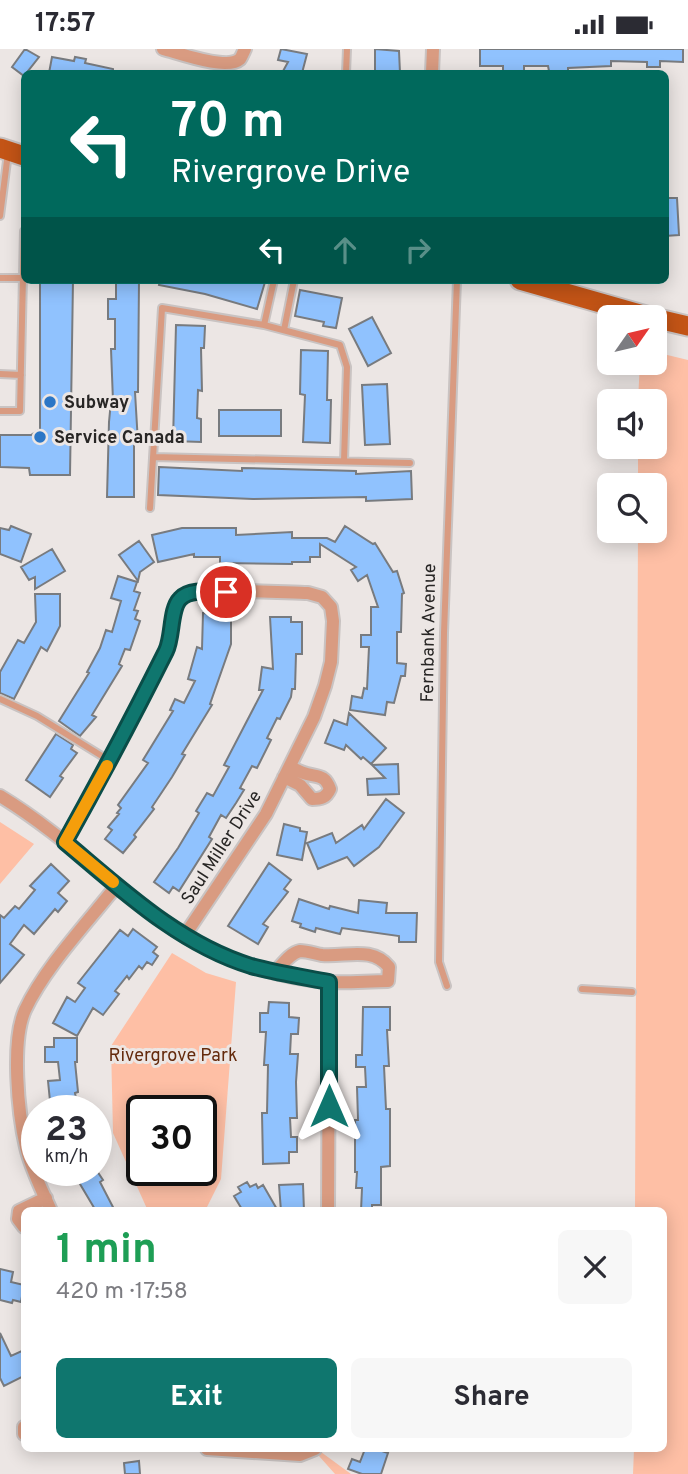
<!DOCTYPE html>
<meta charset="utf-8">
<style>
:root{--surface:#fff;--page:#f7f7f7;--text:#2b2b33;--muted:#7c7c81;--accent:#0f766e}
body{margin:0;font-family:Overpass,sans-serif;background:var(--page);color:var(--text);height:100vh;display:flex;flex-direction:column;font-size:26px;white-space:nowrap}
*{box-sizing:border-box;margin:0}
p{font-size:23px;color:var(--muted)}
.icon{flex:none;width:38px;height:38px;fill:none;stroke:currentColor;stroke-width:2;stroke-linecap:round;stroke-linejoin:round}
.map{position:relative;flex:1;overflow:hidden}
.side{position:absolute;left:21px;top:1158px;width:646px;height:245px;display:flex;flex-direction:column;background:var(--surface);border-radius:10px;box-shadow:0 4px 18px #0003}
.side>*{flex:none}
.banner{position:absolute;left:21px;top:21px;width:648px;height:214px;border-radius:10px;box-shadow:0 4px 18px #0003;background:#00695c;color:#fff;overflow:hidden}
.needle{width:46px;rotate:56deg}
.controls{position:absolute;left:597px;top:256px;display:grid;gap:14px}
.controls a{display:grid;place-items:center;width:70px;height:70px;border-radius:10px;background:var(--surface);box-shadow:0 4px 18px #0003;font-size:35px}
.speed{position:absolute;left:21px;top:1046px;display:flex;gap:14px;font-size:35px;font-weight:700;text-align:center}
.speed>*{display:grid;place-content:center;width:91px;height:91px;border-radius:50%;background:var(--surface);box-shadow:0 4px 18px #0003;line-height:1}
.speed small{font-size:18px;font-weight:400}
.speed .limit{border:4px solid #111;border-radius:10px;background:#fff;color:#111}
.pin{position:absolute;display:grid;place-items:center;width:60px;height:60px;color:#fff;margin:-30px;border:4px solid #fff;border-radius:50%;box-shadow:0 2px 7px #0007}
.me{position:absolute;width:77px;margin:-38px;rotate:0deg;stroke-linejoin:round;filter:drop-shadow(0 0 5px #0008)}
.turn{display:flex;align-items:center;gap:24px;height:147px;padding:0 35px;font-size:32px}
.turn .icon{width:91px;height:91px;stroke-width:2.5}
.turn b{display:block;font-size:49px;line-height:60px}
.lanes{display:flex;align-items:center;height:66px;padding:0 35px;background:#0003;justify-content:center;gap:35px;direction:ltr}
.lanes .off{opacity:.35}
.round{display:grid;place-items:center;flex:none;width:74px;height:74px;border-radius:10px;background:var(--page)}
.headline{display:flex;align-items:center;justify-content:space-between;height:119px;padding:0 35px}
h1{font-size:42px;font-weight:700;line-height:52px;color:#1e9e55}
.primary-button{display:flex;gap:14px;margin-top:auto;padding:14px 35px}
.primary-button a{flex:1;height:80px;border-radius:10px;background:var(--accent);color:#fff;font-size:28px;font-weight:700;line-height:80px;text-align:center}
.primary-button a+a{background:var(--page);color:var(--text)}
.status{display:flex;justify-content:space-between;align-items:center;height:49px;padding:0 35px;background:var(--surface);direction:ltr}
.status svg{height:19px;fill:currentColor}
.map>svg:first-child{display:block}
</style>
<div class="status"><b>17:57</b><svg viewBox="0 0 49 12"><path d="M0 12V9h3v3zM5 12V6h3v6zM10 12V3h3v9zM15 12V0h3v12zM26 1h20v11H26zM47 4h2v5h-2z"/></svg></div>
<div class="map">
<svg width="688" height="1425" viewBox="0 0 688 1425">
<rect width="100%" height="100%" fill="#ece6e4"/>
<!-- green -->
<path fill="#febfa5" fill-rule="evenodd" d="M655 303 688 311V1425H633L634 1400H663V1162H635L638 481H654V436H638V397H654V352H638L640 313H654Z
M0 773 34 795 0 835Z
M172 904 206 924 236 933 221 1130 205 1162H148L113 1084 111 997ZM142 1062H201V1122H142Z
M321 1403 351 1425H352H335L319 1407Z"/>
<!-- building -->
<path fill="#90c2fe" stroke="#787b7f" stroke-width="2" d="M25 0 39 8 24 27 12 18Z
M281 0 307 5 302 24H282L288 13 278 11Z
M375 0 399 2 400 24H375Z
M480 0H683V13L660 12V18H647V13L611 12V17L568 19V22H549L548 17H524V23H503V17H480Z
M52 8 74 12 75 8 86 10 85 14 113 20V24H49Z
M665 149H677L679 186 665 187Z
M40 231H73L70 426H30L29 419 0 418V386H31L40 380Z
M116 231H139L138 343H135L138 394H134V448H107L109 373 111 352H113L111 300H115V270H108V250H116Z
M160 231H258L265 233 257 260 205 245 159 236Z
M300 241 342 249 336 279 323 277 324 273 295 267Z
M372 268 391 304 368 317 349 280Z
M176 276 205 277 204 299H201L202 342 198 341 197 369 201 370V393L173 392Z
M301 301 328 302 327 351H331L330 394 303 393 305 346 300 345Z
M387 335 390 395 365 396 362 336Z
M219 361H281V387H219Z
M159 418 242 422V419L356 422V425L411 422 412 450 366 452V448L253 450 158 446Z
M11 477 31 485 21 513 0 505V479L9 481Z
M345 477 373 495 375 494 393 523 397 522 404 544 402 545 401 583H397V614L406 615 405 627H401L394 654 387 653 385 666 350 661 352 647 362 649 364 639 367 640 369 598H361V586H371V558H378L367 526 358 532 351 521 356 518 320 495V508H310V513H292V515L220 514V508H194V505L158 513 152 486 182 479H236V486L292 483V489H327L335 493Z
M139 492 154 513 140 523 138 532 119 506Z
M52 500 65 522 35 540V528L29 531 21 518Z
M118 527 137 533 134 542 140 544 134 561 138 562 135 570 140 572 130 601 125 600 119 615 122 617 92 666 96 668 80 687 59 672 89 624 87 623 100 599 106 581 112 583 121 552 111 549Z
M35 545H60V577L47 602 41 598 14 650 0 644V623L18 591 24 594 36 573Z
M203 564 231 565V595L210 655 212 656 182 705 185 706 172 728 152 758 154 760 134 786 136 788 123 804 105 790 112 781 108 778 119 765 117 764 121 759 118 756 148 714 143 711 173 662 170 661 175 650 184 654 195 632 188 630 197 598 202 600Z
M270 568H291V573H302V605H296L295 640H292L291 648 280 670 277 669 267 689 271 691 257 719 252 717 240 739 244 741 236 754 226 769 221 766 209 788 212 790 179 842 173 838 169 844 154 833 178 799 199 764 196 762 207 744 213 747 229 718 224 716 263 641H259L262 618 273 620Z
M349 664 386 699 371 715 363 708 361 710 346 696 344 701 325 694 334 671 347 676Z
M56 685 73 696 71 700 77 704 60 727 63 729 50 748 26 731Z
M398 715 399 745 368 746 367 730 385 729 372 716Z
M386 750 404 764 379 798 354 817 347 808 318 820 307 794 332 784 336 794 362 776 364 780Z
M284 775 300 779V782L307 783 302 811 277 806Z
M269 814 291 831 284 840 288 843 263 875 268 878 258 895 228 877Z
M51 815 69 832 58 844 67 852 58 863 55 860 34 885 24 876 10 895 24 906 0 934V866L4 869 15 857 19 860 35 841 30 837Z
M299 850 329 860 330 857 358 864 359 851 387 854 386 864H417L416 893H399V887L342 879 340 885 316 879 315 883 300 878 301 875 292 872Z
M133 880 157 898 153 903 158 907 152 916 147 913 142 920 139 917 129 930 127 927 115 942 119 945 103 966 93 959 77 987 53 974 67 948 75 953 85 939 78 934 120 881 128 887Z
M269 953 289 954V968L299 969 298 985H291L290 1005H298L296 1033 297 1069H290L291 1088H297V1103H289V1114L263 1115 262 1064H267L268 1016H264L266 983H260V964H268Z
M363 958H390V981H387L389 1017H384L386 1060H390V1117L381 1118V1156H372V1162H361L362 1139H356L357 1123H355V1071H358L357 1038H366L365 1018H356V1006H362Z
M54 989H77V1013H75L78 1043 75 1044 78 1062H51L48 1032 60 1031 58 1013H45V998H54Z
M64 1122H97L103 1131 100 1133 115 1162H96L77 1130 71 1134Z
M247 1133 250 1138 256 1135 258 1139 263 1136 278 1162H243L234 1147 241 1143 238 1138Z
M303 1135 304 1162H281L279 1136Z
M0 1220 13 1223 11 1233 24 1236 21 1253 13 1251 12 1254 0 1251Z
M0 1284 11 1307 24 1301V1327L4 1337 0 1329Z
M365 1400H376L388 1404 381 1425H362L348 1420 352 1410 360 1413Z
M139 1412 140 1425H125L124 1414Z"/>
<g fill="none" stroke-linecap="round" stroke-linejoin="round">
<defs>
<path id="service" d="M346 24 347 0
M0 167 8 104
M0 229H22
M264 276 340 296 347 318 344 412
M284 281 294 231
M0 325 21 326
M0 362H20L24 182
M153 408 410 414
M150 459 162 259 264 276 274 231
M0 650 37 667 110 712
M447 937 439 913 444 584 457 231
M582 940 632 943"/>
<path id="minor" d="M163 0C179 4 227 22 240 10 241 9 244 2 245 0
M432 24 433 0
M284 728 300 736 312 750C321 750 326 749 330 740 325 726 319 728 307 725 301 724 295 720 290 718
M0 747C58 782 106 830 161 871 206 905 272 929 329 933 348 934 369 932 388 932L389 918C372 897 347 908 322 906 316 905 307 902 300 902 290 904 282 916 275 923
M65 793C100 731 133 667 165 604 172 590 170 557 181 548 193 537 287 544 308 544L322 548 331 558 333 572 331 613 325 637 314 668 266 765 185 886
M51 1162C42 1141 31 1120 26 1098 18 1064 11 992 25 961 45 918 88 873 117 836
M328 1162 329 933
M24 1178 18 1170 19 1162 46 1149
M24 1378V1385
M207 1400 300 1406 315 1400"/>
<path id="primary" d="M0 99 24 107
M520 231 650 268
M654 269 688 277"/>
</defs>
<!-- service casing -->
<use href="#service" stroke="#c9c3c2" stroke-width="10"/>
<!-- minor casing -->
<use href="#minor" stroke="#c9c3c2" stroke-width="16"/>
<!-- primary casing -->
<use href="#primary" stroke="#c9c3c2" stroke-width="23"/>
<!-- service -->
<use href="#service" stroke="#d99b81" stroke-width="6"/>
<!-- minor -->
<use href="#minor" stroke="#d99b81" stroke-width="12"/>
<!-- primary -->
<use href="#primary" stroke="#c35416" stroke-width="19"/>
</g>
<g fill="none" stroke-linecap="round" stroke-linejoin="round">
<defs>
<path id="route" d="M226 543C212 543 190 539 180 550 170 560 173 588 166 602 134 666 100 730 65 793 121 840 179 895 251 917 276 924 303 928 329 933V1057"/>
</defs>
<!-- route casing -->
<use href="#route" stroke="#0a4d48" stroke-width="18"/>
<!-- route -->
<use href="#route" stroke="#0f766e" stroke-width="12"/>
<!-- slow -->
<path stroke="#f59e0b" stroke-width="12" d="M107 717 65 793 113 833"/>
</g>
<!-- markers -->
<g fill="#2b76c6" stroke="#ece6e4" stroke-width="2.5">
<circle cx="50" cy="353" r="7"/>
<circle cx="40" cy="388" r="7"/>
</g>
<g text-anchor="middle" stroke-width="6" stroke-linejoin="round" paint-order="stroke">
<!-- poi labels -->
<g font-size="18" font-weight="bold" fill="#282625" stroke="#ece6e4" text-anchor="start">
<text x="64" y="359">Subway</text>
<text x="54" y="394">Service Canada</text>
</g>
<!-- street labels -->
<g font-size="18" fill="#282625" stroke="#ece6e4">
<text transform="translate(428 584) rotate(-89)" y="6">Fernbank Avenue</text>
<text transform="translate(221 798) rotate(-57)" y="6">Saul Miller Drive</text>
</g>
<!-- park labels -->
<g font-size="18" fill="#642a0c" stroke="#ece6e4">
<text x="173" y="1012">Rivergrove Park</text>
</g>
</g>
</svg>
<div class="controls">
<a><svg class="needle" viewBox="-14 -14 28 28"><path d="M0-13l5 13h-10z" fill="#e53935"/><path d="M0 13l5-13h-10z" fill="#7c7c81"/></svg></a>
<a><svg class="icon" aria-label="sound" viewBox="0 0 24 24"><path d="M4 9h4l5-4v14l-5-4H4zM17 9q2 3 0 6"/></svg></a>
<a><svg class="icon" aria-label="search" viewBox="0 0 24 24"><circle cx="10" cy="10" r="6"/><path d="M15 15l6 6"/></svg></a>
</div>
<div class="speed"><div>23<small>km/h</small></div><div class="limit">30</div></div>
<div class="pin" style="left:226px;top:543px;background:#d93025"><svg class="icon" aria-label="arrive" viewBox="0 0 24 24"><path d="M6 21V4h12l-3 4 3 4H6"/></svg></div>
<svg class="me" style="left:329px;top:1057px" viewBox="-20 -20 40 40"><path d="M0-17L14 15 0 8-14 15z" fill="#0f766e" stroke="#fff" stroke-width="4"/></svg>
<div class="banner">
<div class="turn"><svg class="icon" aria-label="left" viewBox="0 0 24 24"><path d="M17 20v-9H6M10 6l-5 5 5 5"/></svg><div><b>70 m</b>Rivergrove Drive</div></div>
<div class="lanes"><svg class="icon" aria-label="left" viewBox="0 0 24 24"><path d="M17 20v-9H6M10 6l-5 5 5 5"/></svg><svg class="icon off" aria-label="ahead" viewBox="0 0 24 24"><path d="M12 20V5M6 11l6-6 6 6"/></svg><svg class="icon off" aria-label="right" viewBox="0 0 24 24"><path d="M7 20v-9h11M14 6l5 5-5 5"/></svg></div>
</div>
<section class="side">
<div class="headline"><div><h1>1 min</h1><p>420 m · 17:58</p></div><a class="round"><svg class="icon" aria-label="close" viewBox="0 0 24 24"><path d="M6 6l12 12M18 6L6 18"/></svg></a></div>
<div class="primary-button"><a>Exit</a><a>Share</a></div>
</section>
</div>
